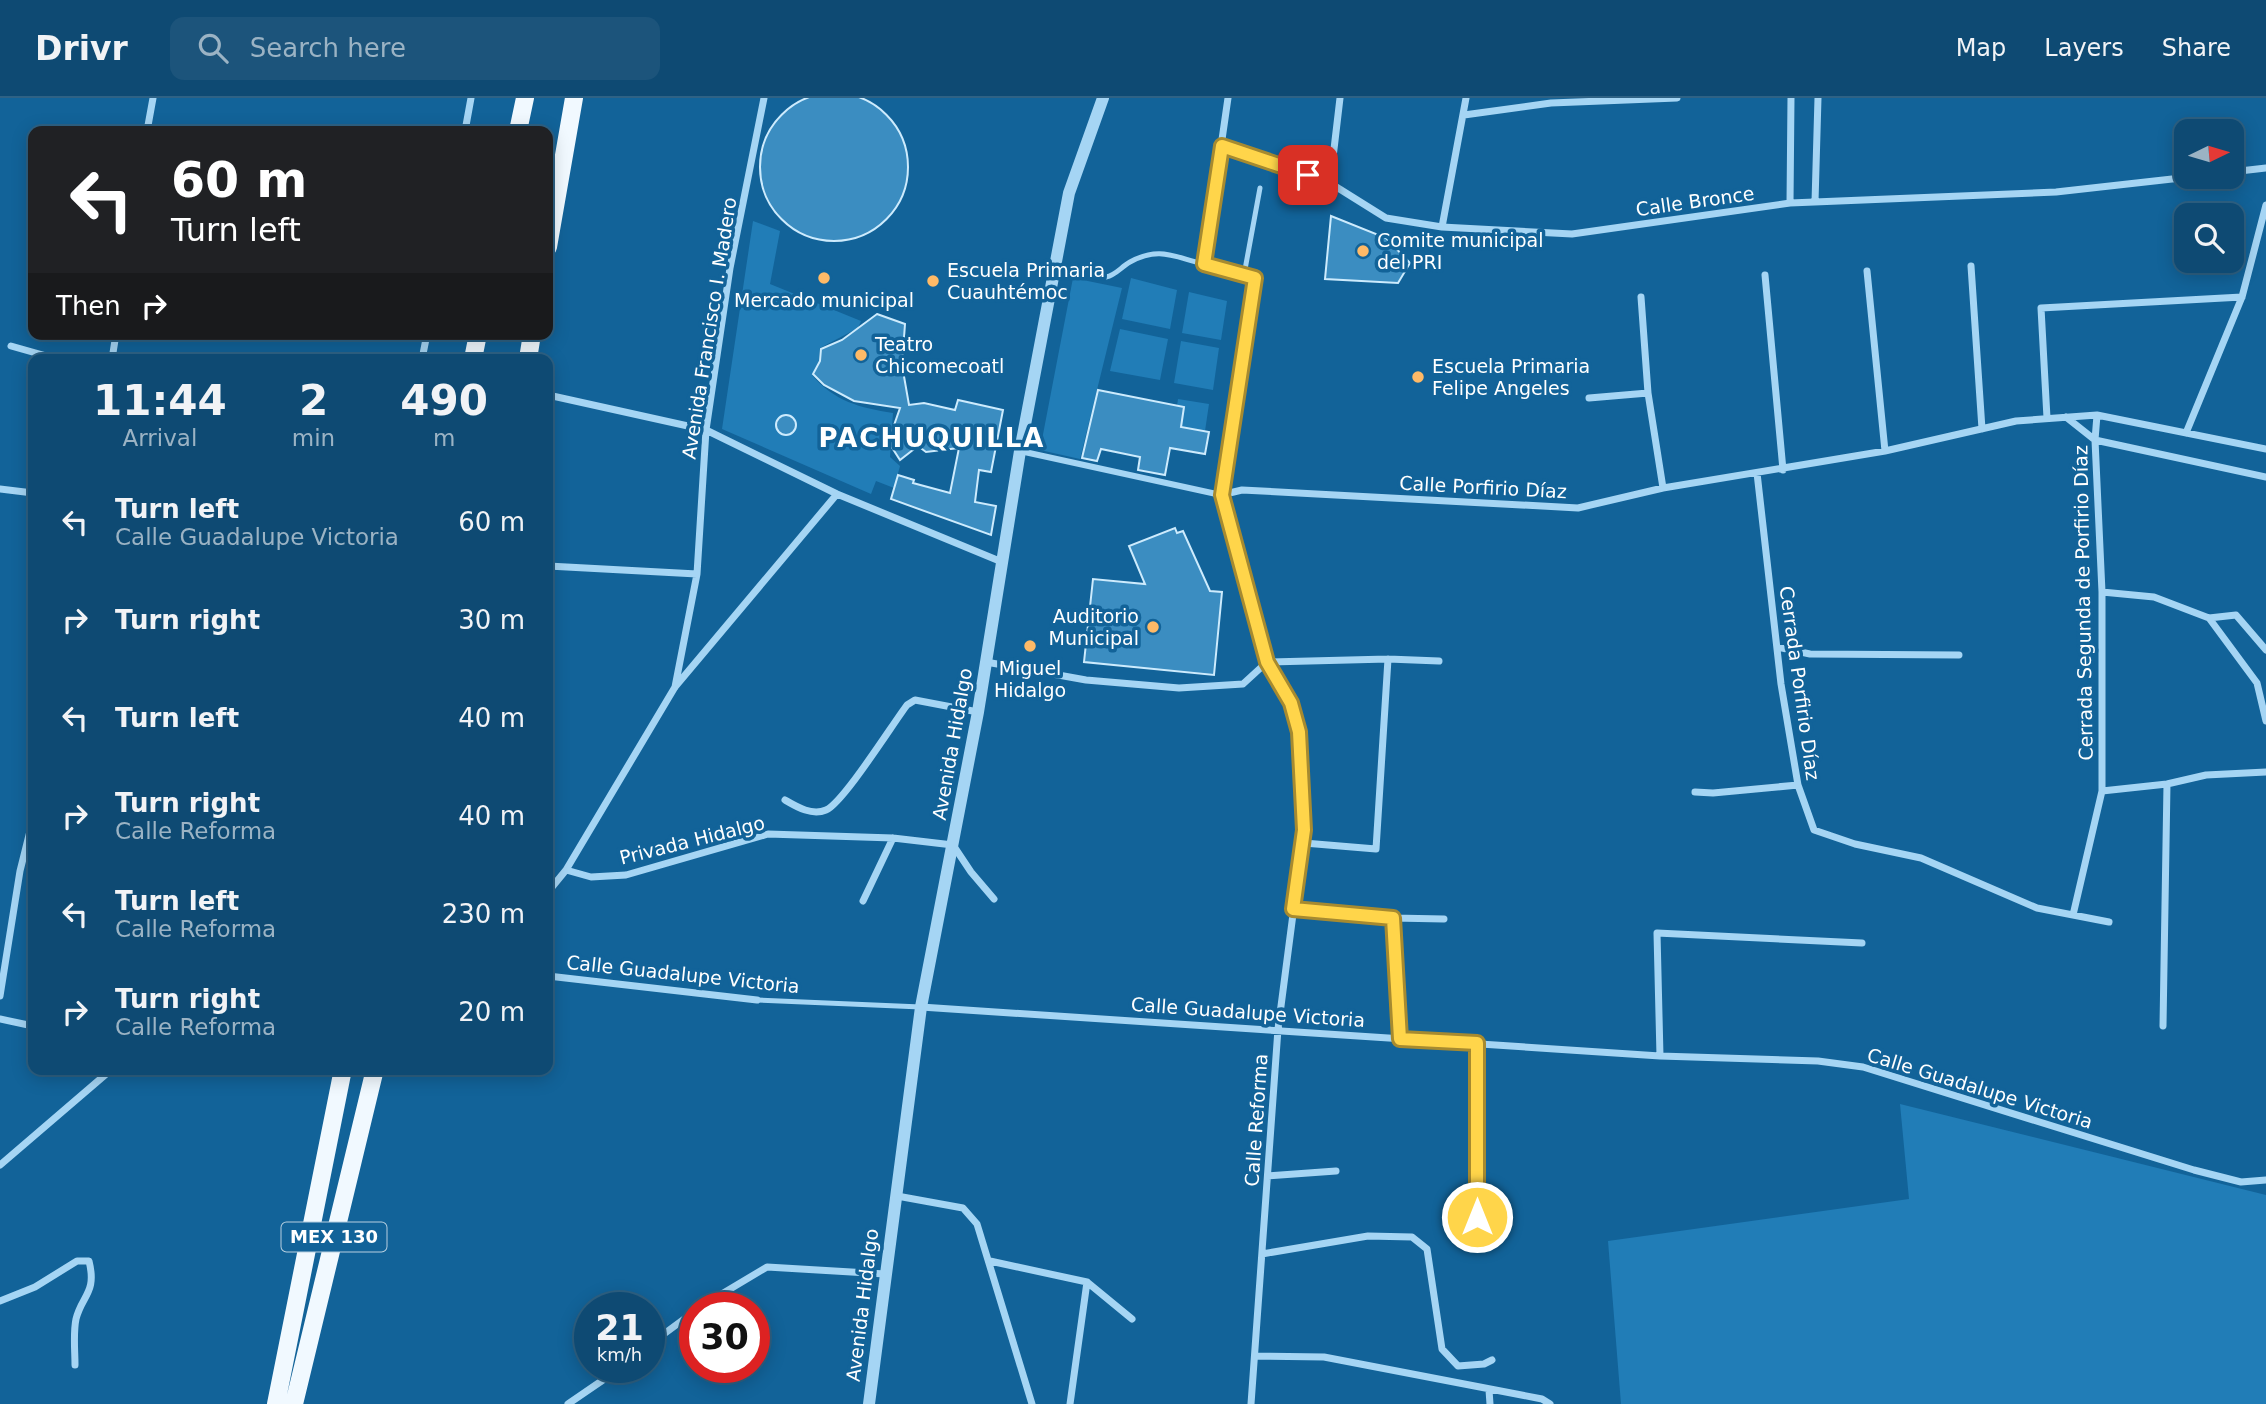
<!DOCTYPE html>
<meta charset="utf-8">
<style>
:root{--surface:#0e4a73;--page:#1c547b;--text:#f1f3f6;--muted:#9bb3c4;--line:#2e6285}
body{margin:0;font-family:"DejaVu Sans",sans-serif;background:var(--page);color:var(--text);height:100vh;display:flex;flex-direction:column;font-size:26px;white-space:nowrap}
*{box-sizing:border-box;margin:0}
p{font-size:23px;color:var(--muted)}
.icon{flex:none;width:38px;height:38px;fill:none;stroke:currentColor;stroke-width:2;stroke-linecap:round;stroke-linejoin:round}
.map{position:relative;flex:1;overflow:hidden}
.drawer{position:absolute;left:28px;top:256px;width:525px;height:721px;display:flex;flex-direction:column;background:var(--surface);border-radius:14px;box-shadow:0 4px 18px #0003,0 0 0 2px var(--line)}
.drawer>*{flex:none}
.banner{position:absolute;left:28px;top:28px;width:525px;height:214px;border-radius:14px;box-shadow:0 4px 18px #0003,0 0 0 2px var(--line);background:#202124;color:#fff;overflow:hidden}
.needle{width:46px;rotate:85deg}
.buttons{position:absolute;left:2174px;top:21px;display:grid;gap:14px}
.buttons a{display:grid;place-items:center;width:70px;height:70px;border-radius:14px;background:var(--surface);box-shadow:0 4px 18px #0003,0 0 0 2px var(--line);font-size:35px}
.speed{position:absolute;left:574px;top:1194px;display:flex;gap:14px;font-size:35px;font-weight:700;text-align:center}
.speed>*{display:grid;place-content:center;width:91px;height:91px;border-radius:50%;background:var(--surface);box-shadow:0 4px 18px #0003,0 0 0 2px var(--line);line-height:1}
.speed small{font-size:18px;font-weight:400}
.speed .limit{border:10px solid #d22;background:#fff;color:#111}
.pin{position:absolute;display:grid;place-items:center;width:60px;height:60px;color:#fff;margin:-30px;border-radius:14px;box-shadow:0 4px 10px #0006}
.me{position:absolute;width:77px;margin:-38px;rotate:0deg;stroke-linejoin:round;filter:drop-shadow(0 0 5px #0008)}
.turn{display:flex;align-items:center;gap:24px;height:147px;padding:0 28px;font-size:32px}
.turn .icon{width:91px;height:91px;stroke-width:2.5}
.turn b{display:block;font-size:49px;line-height:60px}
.then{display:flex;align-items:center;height:66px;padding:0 28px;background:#0003;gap:14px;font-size:26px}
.eta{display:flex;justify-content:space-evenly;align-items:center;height:119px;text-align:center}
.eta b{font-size:42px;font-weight:700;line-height:49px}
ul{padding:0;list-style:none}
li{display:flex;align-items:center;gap:21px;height:98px;padding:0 28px}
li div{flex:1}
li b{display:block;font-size:26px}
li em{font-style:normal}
header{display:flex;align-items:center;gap:42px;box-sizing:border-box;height:98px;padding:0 35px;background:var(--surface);border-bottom:2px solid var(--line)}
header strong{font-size:33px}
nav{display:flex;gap:38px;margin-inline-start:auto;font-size:24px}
.search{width:490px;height:63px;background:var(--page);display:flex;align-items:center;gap:18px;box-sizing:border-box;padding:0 24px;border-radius:14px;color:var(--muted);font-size:26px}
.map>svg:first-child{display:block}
</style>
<header>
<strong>Drivr</strong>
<div class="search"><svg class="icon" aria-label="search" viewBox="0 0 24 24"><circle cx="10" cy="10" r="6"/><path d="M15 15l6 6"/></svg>Search here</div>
<nav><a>Map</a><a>Layers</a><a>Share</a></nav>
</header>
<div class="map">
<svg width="2266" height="1306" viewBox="0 0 2266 1306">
<rect width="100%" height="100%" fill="#126399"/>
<!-- green -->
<path fill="#217db7" d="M779 68a54 54 0 1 1 108 0a54 54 0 1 1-108 0Z
M753 123 780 133 770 186 861 223 858 230 820 250 819 263 812 277C834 303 860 310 893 315L890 359 900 368 894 390 876 383 871 396 722 331Z
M1073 180 1122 190 1080 361 1040 352Z
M1131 180 1177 192 1170 231 1122 221Z
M1189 194 1227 203 1221 242 1182 235Z
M1120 231 1168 241 1160 282 1110 273Z
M1181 243 1219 250 1213 292 1174 285Z
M1178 301 1209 306 1205 333 1181 329 1184 309 1177 308Z
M1900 1006 2266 1097V1306H1621L1608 1143 1909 1101Z"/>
<!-- building -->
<path fill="#3b8dc1" stroke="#cdebfd" stroke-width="2" d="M760 69a74 74 0 1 1 148 0a74 74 0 1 1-148 0Z
M1331 118 1386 140 1410 165 1398 185 1325 181Z
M877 216 905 226 902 267 909 307 924 305 955 312 958 302 1003 312 991 374 979 372 975 404 996 408 991 437 891 401 898 377 914 382 913 385 950 395 959 350 926 354 918 348 900 362 891 348 892 333 900 310 854 303 824 287 813 276 820 263 821 251 842 242Z
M1098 292 1184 309 1181 329 1209 334 1205 356 1170 350 1165 377 1138 372 1140 359 1101 351 1097 363 1082 360Z
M776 327a10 10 0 1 1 20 0a10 10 0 1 1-20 0Z
M1175 430 1177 435 1183 433 1210 493 1222 494 1214 577 1084 564 1093 481 1145 486 1129 448Z"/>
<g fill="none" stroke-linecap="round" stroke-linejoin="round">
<!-- service -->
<path stroke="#a5d5f4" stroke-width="5" d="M1056 168 1106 179C1116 177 1121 169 1130 164 1159 148 1174 159 1204 166
M1244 177 1260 90
M757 902 921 909"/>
<!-- pedestrian -->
<path stroke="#a5d5f4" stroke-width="6" d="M1020 353 1221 397"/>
<!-- minor -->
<path stroke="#a5d5f4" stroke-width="7" d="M1228 0 1204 166 1255 180 1221 397 1267 564 1291 605 1299 634 1304 732 1278 931 1251 1306
M1464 17 1551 5 1677 0
M147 33 153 0
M465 33 471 0
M1222 48 1330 85 1386 120 1442 129 1572 136 1790 105 2056 94 2190 79
M2231 74 2266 70
M1330 85 1340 0
M1815 104 1818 0
M1790 105 1791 0
M1442 129 1466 0
M1971 168 1982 331
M1867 173 1885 353
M1765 177 1783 372
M1641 199 1648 295 1663 390
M11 248 57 261
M112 261 116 236
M422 261 427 236
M548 297 706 332 837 396 1002 464
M1589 300 1648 295
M2066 319 2095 342 2266 379
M2047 320 2041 210 2242 199
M2186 335 2242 199 2266 107
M1757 375 1781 586 1798 687 1814 732 1855 746 1921 760 2037 810 2109 824
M0 391 33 395
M1221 397 1242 392 1578 410 1663 390 1885 353 2016 323 2097 317 2266 351
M548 468 697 476
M2102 494 2154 499 2209 520 2236 517 2266 552
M2209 520 2257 585 2266 623
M1777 549 1810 556 1959 557
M986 564 1086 582 1179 590 1243 586 1267 564 1388 561 1439 563
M675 589 697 476 706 332 730 170 764 0
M2102 693 2167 686 2206 677 2266 674
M1695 694 1713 695 1798 687
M785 702C797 709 812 718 826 712 843 705 892 627 907 607L915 602 978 614
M1304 745 1376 751 1388 561
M566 772 591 779 626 777 768 736 893 740 953 747 971 774 994 801
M548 794 566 772 675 589 837 396
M863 803 893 740
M1293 811 1393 820 1444 821
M2073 817 2102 693V494L2095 342 2097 317
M1393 820 1400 941
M548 878 757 902
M0 898 20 773 33 721
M921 909 1660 958 1818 963 1863 969 2194 1072 2241 1084 2266 1082
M0 921 33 928
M2163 928 2167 686
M1660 958 1657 835 1862 845
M0 1067 112 971
M1268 1078 1336 1073
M897 1098 963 1110 977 1126 1032 1306
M1477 1119V945
M1262 1156 1368 1138 1412 1139 1427 1151 1442 1251 1458 1268 1484 1266 1492 1262
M990 1163 1087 1184 1132 1221
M0 1203 35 1189 77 1163H89C97 1195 82 1197 76 1221 73 1235 75 1253 75 1267
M700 1209 767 1169 885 1176
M649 1247 695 1213
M1255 1258 1324 1259 1542 1301 1550 1306
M1489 1292 1490 1306
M568 1306 622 1269
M1070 1306 1087 1184"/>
<!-- tertiary -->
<path stroke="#a5d5f4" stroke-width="12" d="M869 1306 921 909 978 614 1020 353 1069 95 1103 0"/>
<!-- primary -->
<path stroke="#f1f9ff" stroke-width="18" d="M518 33 525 0
M548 149 574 0
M473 261 478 236
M528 261 532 236
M276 1306 343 971
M294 1306 375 971"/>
</g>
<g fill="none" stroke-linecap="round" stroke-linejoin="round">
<defs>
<path id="route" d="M1308 77 1222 48 1204 166 1255 180 1222 397 1267 564 1291 605 1299 634 1304 732 1293 811 1393 820 1400 941 1477 945V1119"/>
</defs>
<!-- route casing -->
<use href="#route" stroke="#a68a30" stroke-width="18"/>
<!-- route -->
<use href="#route" stroke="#ffd54a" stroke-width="12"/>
</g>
<!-- markers -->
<g fill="#ffba67" stroke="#126399" stroke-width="2.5">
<circle cx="1363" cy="153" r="7"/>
<circle cx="824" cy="180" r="7"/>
<circle cx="933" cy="183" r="7"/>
<circle cx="861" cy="257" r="7"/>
<circle cx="1418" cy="279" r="7"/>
<circle cx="1153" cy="529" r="7"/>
<circle cx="1030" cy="548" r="7"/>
</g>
<g text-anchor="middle" stroke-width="7" stroke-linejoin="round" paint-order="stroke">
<!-- shield labels -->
<rect fill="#126399" stroke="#b8d0e0" stroke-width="2" x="281.5" y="1124.5" width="105" height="29" rx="5"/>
<g font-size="18" font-weight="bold" fill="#fff">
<text x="334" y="1145">MEX 130</text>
</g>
<!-- street labels -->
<g font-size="19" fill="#fff" stroke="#126399">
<text transform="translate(1695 103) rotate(-8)" y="7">Calle Bronce</text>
<text transform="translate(709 230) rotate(-81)" y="7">Avenida Francisco I. Madero</text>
<text transform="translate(1483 389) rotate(3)" y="7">Calle Porfirio Díaz</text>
<text transform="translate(2083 505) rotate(-91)" y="7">Cerrada Segunda de Porfirio Díaz</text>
<text transform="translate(1800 585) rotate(82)" y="7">Cerrada Porfirio Díaz</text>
<text transform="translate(952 646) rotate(-80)" y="7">Avenida Hidalgo</text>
<text transform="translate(692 742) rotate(-14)" y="7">Privada Hidalgo</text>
<text transform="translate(683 876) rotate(6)" y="7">Calle Guadalupe Victoria</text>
<text transform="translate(1248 914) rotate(4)" y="7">Calle Guadalupe Victoria</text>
<text transform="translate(1980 990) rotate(17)" y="7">Calle Guadalupe Victoria</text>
<text transform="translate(1256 1022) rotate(-86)" y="7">Calle Reforma</text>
<text transform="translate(862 1207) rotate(-83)" y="7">Avenida Hidalgo</text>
</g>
<!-- poi labels -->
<g font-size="19" fill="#fff" stroke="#126399" text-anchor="start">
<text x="1377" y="149">Comite municipal<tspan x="1377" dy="22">del PRI</tspan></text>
<text x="947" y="179">Escuela Primaria<tspan x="947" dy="22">Cuauhtémoc</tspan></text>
<text x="824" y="209" text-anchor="middle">Mercado municipal</text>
<text x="875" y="253">Teatro<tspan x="875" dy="22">Chicomecoatl</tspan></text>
<text x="1432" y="275">Escuela Primaria<tspan x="1432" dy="22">Felipe Angeles</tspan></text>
<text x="1139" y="525" text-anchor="end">Auditorio<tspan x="1139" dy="22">Municipal</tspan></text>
<text x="1030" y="577" text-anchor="middle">Miguel<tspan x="1030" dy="22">Hidalgo</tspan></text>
</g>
<!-- district labels -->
<g font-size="26" font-weight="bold" letter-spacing="2" fill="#fff" stroke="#126399">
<text x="932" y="349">PACHUQUILLA</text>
</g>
</g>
</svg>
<div class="buttons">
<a><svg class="needle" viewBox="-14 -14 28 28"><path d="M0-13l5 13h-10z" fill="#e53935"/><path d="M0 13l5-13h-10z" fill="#9bb3c4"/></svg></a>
<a><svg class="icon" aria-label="search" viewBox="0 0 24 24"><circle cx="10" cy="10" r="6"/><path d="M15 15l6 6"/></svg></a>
</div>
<div class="speed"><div>21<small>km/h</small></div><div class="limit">30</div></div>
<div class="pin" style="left:1308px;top:77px;background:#d93025"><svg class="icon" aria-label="arrive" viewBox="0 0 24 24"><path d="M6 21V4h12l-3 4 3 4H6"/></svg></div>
<svg class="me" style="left:1477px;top:1119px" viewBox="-20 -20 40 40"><circle r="17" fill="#ffd54a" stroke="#fff" stroke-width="3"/><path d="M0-11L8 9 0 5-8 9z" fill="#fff"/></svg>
<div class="banner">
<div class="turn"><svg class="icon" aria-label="left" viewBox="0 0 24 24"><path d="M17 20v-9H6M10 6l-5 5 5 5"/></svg><div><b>60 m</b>Turn left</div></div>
<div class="then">Then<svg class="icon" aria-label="right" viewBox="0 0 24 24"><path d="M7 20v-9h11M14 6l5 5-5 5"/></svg></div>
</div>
<section class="drawer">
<div class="eta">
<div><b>11:44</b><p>Arrival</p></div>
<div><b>2</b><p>min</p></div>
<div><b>490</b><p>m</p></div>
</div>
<ul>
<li><svg class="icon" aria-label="left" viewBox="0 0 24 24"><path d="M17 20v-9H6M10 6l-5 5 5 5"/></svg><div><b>Turn left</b><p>Calle Guadalupe Victoria</p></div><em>60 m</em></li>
<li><svg class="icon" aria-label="right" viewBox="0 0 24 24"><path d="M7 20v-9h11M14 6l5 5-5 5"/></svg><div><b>Turn right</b></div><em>30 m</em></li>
<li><svg class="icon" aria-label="left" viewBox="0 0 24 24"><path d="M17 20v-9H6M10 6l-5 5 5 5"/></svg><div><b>Turn left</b></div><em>40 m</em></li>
<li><svg class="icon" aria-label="right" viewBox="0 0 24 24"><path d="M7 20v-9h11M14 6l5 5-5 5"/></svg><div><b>Turn right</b><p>Calle Reforma</p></div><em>40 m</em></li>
<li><svg class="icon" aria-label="left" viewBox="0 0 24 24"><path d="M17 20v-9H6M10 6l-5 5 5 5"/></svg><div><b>Turn left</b><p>Calle Reforma</p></div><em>230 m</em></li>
<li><svg class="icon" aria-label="right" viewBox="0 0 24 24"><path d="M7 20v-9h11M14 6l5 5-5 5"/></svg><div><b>Turn right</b><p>Calle Reforma</p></div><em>20 m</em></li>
</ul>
</section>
</div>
